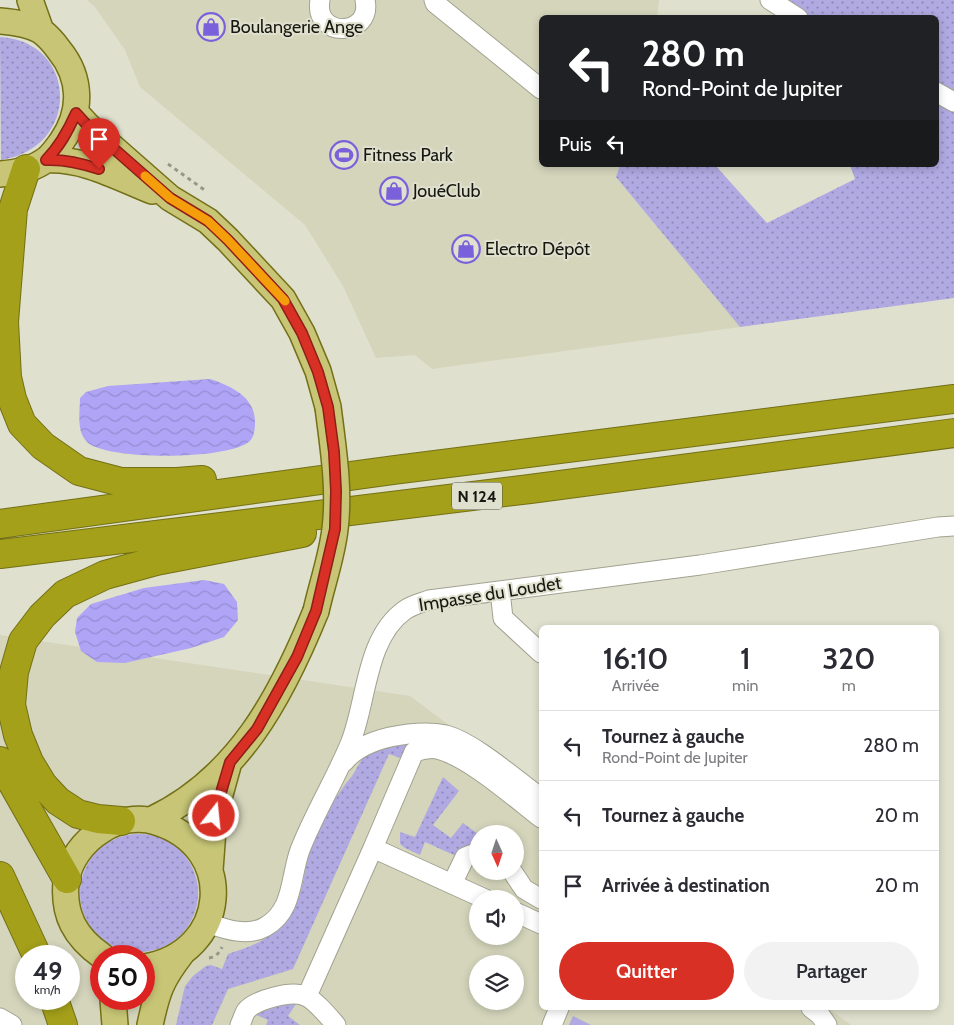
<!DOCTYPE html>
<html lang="fr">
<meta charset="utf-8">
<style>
:root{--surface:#fff;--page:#f2f2f3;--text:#2b2b33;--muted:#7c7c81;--line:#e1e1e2;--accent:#d93025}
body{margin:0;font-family:Cabin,sans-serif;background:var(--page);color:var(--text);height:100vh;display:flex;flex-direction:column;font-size:19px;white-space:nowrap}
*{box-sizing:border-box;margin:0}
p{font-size:16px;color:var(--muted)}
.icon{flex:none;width:28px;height:28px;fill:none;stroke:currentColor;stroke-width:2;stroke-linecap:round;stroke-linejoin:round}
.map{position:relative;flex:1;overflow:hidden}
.details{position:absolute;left:539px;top:625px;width:400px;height:385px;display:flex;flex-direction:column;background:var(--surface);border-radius:8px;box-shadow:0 2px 8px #0003}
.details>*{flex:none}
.top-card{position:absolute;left:539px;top:15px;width:400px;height:152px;border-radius:8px;box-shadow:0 2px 8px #0003;background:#202124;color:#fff;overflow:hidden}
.needle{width:32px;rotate:177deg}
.tools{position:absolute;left:469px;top:825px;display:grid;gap:10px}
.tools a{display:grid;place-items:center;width:55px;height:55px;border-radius:50%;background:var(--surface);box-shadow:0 2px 8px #0003;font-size:25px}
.speed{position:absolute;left:15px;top:945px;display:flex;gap:10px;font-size:25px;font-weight:700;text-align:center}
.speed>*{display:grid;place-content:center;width:65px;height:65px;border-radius:50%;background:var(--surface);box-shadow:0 2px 8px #0003;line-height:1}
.speed small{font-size:12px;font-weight:400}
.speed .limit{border:8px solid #d22;background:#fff;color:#111}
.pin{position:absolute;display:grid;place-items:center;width:42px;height:42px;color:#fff;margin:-51px -21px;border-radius:50% 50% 50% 0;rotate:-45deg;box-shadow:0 0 5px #0007}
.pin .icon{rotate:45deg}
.me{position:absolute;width:55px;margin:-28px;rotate:16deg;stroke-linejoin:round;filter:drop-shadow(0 0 4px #0008)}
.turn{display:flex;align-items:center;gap:18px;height:105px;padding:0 20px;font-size:22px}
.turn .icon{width:65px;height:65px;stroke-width:2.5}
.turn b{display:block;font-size:35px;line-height:42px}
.then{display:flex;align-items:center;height:48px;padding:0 20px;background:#0003;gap:10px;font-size:19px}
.eta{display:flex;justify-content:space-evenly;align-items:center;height:85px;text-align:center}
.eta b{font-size:30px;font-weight:600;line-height:35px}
.cta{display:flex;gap:10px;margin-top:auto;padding:10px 20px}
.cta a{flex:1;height:58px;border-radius:30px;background:var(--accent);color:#fff;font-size:20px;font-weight:600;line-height:58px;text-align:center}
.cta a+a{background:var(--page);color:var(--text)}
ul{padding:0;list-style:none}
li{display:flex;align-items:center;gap:15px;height:70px;padding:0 20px;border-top:1px solid var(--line)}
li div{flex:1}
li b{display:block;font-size:19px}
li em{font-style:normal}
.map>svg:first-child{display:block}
</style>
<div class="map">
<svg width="954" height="1025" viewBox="0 0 954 1025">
<defs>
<pattern id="grass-dots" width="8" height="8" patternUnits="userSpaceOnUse" patternTransform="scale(1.25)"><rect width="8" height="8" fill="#b0a9e2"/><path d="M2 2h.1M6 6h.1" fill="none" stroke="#8e89b6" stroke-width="1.8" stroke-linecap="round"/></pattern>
<pattern id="water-waves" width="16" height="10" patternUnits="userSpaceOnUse" patternTransform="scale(1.25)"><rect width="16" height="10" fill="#afa4f6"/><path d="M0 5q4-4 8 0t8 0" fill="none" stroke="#968cd2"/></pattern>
</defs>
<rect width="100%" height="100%" fill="#e0e0ce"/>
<!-- built -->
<path fill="#d4d5bb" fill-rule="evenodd" d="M87 0H659L657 17 541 18V165H620L616 177 740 327 432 369 415 355 376 358 343 286 305 225 140 87 125 50 95 7Z
M0 635 410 696 541 794V1008H828L851 1025H0ZM478 834H515V871H478ZM478 899H515V936H478ZM26 956H69V999H26ZM101 956H144V999H101ZM478 964H515V1001H478Z"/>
<!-- grass -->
<path fill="url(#grass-dots)" d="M788 0H954V298L740 327 616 177 620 165H715L767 223 855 179 850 165H936V18L795 17Z
M0 37C78 41 82 148 1 160Z
M417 738 403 759 389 754 293 969 228 989 212 1025H176L185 986 193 976 206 966 211 965 222 969 228 954C264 943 291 929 301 890 305 876 306 862 311 849 321 823 334 797 352 776 358 767 363 754 373 749 380 745 407 741 417 738Z
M443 777 459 791 433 825 451 838 463 823 478 834 477 847 458 857 425 842 420 855 405 848 400 844V832L415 837Z
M80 893a59 59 0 1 1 118 0a59 59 0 1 1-118 0Z
M293 1002 296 1004 288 1016 300 1025H266L268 1020 254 1014Z"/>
<!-- park -->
<path fill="#b0a9e2" d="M573 1016 591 1025H569Z"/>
<!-- water -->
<path fill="url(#water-waves)" d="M210 379C232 386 256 398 255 423 255 429 254 437 250 441 230 460 107 461 87 442 76 431 80 412 80 398L86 392 108 386Z
M204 580 224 584 237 602 238 620 224 637 191 648 125 663 97 662 81 651 75 632 77 618 91 604 144 588Z"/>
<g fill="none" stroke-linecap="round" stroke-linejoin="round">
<defs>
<path id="minor" d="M320 0C313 39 373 37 365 0
M434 0 435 3 541 89
M770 0 798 18
M936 92 954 102
M500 591 503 618 541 653
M344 762C355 748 373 741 390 737 409 733 427 731 446 735 475 743 516 780 541 798
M373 848 414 752C422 750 429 747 437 749 468 756 515 798 541 818
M512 871 524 889 541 899
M452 884 465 857 478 852
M515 912 541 924
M207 923C225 929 247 937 265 927 294 911 290 877 300 850 314 814 335 780 350 744 367 703 365 638 405 610 412 605 421 603 429 600L700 565 938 527 954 526
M307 996 373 848 485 899
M811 1008 820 1015 827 1025
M0 1018 12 1025
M240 1025C242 1021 244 1014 246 1011 255 1000 291 990 305 996 314 999 329 1017 336 1025
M552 1025 559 1008"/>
<path id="major" d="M30 0 41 31
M0 21C13 22 29 24 41 31 48 36 54 43 59 50 82 78 82 112 62 141 57 148 53 154 47 159 34 169 16 173 0 174
M76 113 88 126 170 198 208 221 228 240 283 299 302 333 318 371 328 407
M46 160C84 158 117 177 152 191
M151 820C238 779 281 697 316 611
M210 870 214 816 229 762
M102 956C75 937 63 915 66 882 69 860 84 841 102 830 117 820 139 816 156 822 239 847 229 954 144 967
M113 999 115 1025
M150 1025C157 992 161 980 182 953"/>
<path id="highway" d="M26 169 13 209 4 322 7 377 12 399 22 424 43 446 79 471 121 482H177L202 480
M0 524 394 470 954 399
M0 554 530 489 954 433
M0 761 67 879
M121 821 98 819 78 814 58 801 43 785 29 762 18 735 11 705 14 672 23 641 42 616 65 594 105 575 156 561 302 533
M0 876 37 956
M54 999 63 1025"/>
</defs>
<!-- minor casing -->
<use href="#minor" stroke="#a2a291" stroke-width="21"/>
<!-- major casing -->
<use href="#major" stroke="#737017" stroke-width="28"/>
<!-- highway casing -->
<use href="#highway" stroke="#737017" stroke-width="30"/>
<!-- path -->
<path stroke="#98988a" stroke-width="3" stroke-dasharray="4 4" stroke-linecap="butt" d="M168 164 206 191
M209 958C216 957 219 953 222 947"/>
<!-- minor -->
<use href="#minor" stroke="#fff" stroke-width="19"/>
<!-- major -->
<use href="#major" stroke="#c8c676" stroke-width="25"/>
<!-- highway -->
<use href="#highway" stroke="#a4a01a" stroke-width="28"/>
<defs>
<path id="major-bridge" d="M316 611C322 584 332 556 335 529 340 489 333 447 328 407"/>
</defs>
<!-- major-bridge casing -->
<use href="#major-bridge" stroke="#737017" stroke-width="28" stroke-linecap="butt"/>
<!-- major-bridge -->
<use href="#major-bridge" stroke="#c8c676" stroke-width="25"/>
</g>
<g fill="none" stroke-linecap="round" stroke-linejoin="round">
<defs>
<path id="route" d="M99 169C81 163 65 159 46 160 60 146 68 131 76 113L88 126 170 198 208 221 228 240 283 299 302 333 318 372 328 407 334 452 336 491 335 529 316 611 297 657 257 729 230 762 214 816"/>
</defs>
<!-- route casing -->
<use href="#route" stroke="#8d1f18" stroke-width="12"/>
<!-- route -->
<use href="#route" stroke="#d93025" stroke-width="9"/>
<!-- slow -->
<path stroke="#f59e0b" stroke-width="9" d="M145 176 170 198 208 221 228 240 285 301"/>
</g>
<!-- icons -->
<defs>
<symbol id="shop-ring" viewBox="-11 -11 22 22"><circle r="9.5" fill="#e0e0ce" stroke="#7b60db" stroke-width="1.5"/><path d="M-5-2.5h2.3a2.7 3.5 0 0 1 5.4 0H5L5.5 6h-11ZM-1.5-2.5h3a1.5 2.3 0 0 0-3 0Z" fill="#7b60db"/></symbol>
<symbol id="stadium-ring" viewBox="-11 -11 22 22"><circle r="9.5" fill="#e0e0ce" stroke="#7b60db" stroke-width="1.5"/><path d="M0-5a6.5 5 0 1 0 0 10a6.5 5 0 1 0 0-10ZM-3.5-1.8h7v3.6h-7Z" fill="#7b60db"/></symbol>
</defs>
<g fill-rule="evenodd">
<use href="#shop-ring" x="195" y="11" width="32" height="32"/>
<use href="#stadium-ring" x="328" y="139" width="32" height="32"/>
<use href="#shop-ring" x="378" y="175" width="32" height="32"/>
<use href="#shop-ring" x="450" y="233" width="32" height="32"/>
</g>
<g text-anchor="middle" stroke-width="4" stroke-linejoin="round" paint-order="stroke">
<!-- shield labels -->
<rect fill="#e0e0ce" stroke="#53534a" stroke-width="1" x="452" y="482.5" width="50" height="27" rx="4"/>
<g font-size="16" font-weight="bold" fill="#171711">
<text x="477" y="502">N 124</text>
</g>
<!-- poi labels -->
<g font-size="18" fill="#171711" stroke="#e0e0ce" text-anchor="start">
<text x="230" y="33">Boulangerie Ange</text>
<text x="363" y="161">Fitness Park</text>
<text x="413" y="197">JouéClub</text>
<text x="485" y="255">Electro Dépôt</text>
</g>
<!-- street labels -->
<g font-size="18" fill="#171711" stroke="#e0e0ce">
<text transform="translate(490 594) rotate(-9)" y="6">Impasse du Loudet</text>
</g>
</g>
</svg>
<div class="tools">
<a><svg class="needle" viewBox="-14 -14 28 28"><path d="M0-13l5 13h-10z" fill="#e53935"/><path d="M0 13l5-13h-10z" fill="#7c7c81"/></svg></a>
<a><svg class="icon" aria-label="sound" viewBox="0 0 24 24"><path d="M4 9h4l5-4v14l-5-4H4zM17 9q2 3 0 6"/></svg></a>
<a><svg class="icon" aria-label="layers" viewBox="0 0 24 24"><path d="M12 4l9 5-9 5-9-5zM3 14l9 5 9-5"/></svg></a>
</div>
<div class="speed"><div>49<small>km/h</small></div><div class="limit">50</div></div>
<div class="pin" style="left:99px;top:169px;background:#d93025"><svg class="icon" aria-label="arrive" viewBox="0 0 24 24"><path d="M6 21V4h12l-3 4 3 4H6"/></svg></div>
<svg class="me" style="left:214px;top:816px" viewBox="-20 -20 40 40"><circle r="17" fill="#d93025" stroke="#fff" stroke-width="3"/><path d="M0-11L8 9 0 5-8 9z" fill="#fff"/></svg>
<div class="top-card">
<div class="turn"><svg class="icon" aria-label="left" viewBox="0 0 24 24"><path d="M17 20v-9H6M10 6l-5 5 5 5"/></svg><div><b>280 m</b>Rond-Point de Jupiter</div></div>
<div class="then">Puis<svg class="icon" aria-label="left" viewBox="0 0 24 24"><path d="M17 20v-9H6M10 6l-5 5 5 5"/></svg></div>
</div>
<section class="details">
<div class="eta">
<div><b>16:10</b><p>Arrivée</p></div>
<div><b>1</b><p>min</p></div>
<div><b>320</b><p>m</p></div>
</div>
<ul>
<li><svg class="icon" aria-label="left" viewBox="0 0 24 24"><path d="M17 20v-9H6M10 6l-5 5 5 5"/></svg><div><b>Tournez à gauche</b><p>Rond-Point de Jupiter</p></div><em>280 m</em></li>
<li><svg class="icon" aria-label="left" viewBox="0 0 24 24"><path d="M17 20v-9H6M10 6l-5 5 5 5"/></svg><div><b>Tournez à gauche</b></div><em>20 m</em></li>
<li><svg class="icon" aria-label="arrive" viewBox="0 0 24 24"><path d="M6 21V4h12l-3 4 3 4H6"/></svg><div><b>Arrivée à destination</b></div><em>20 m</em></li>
</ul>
<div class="cta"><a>Quitter</a><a>Partager</a></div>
</section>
</div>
